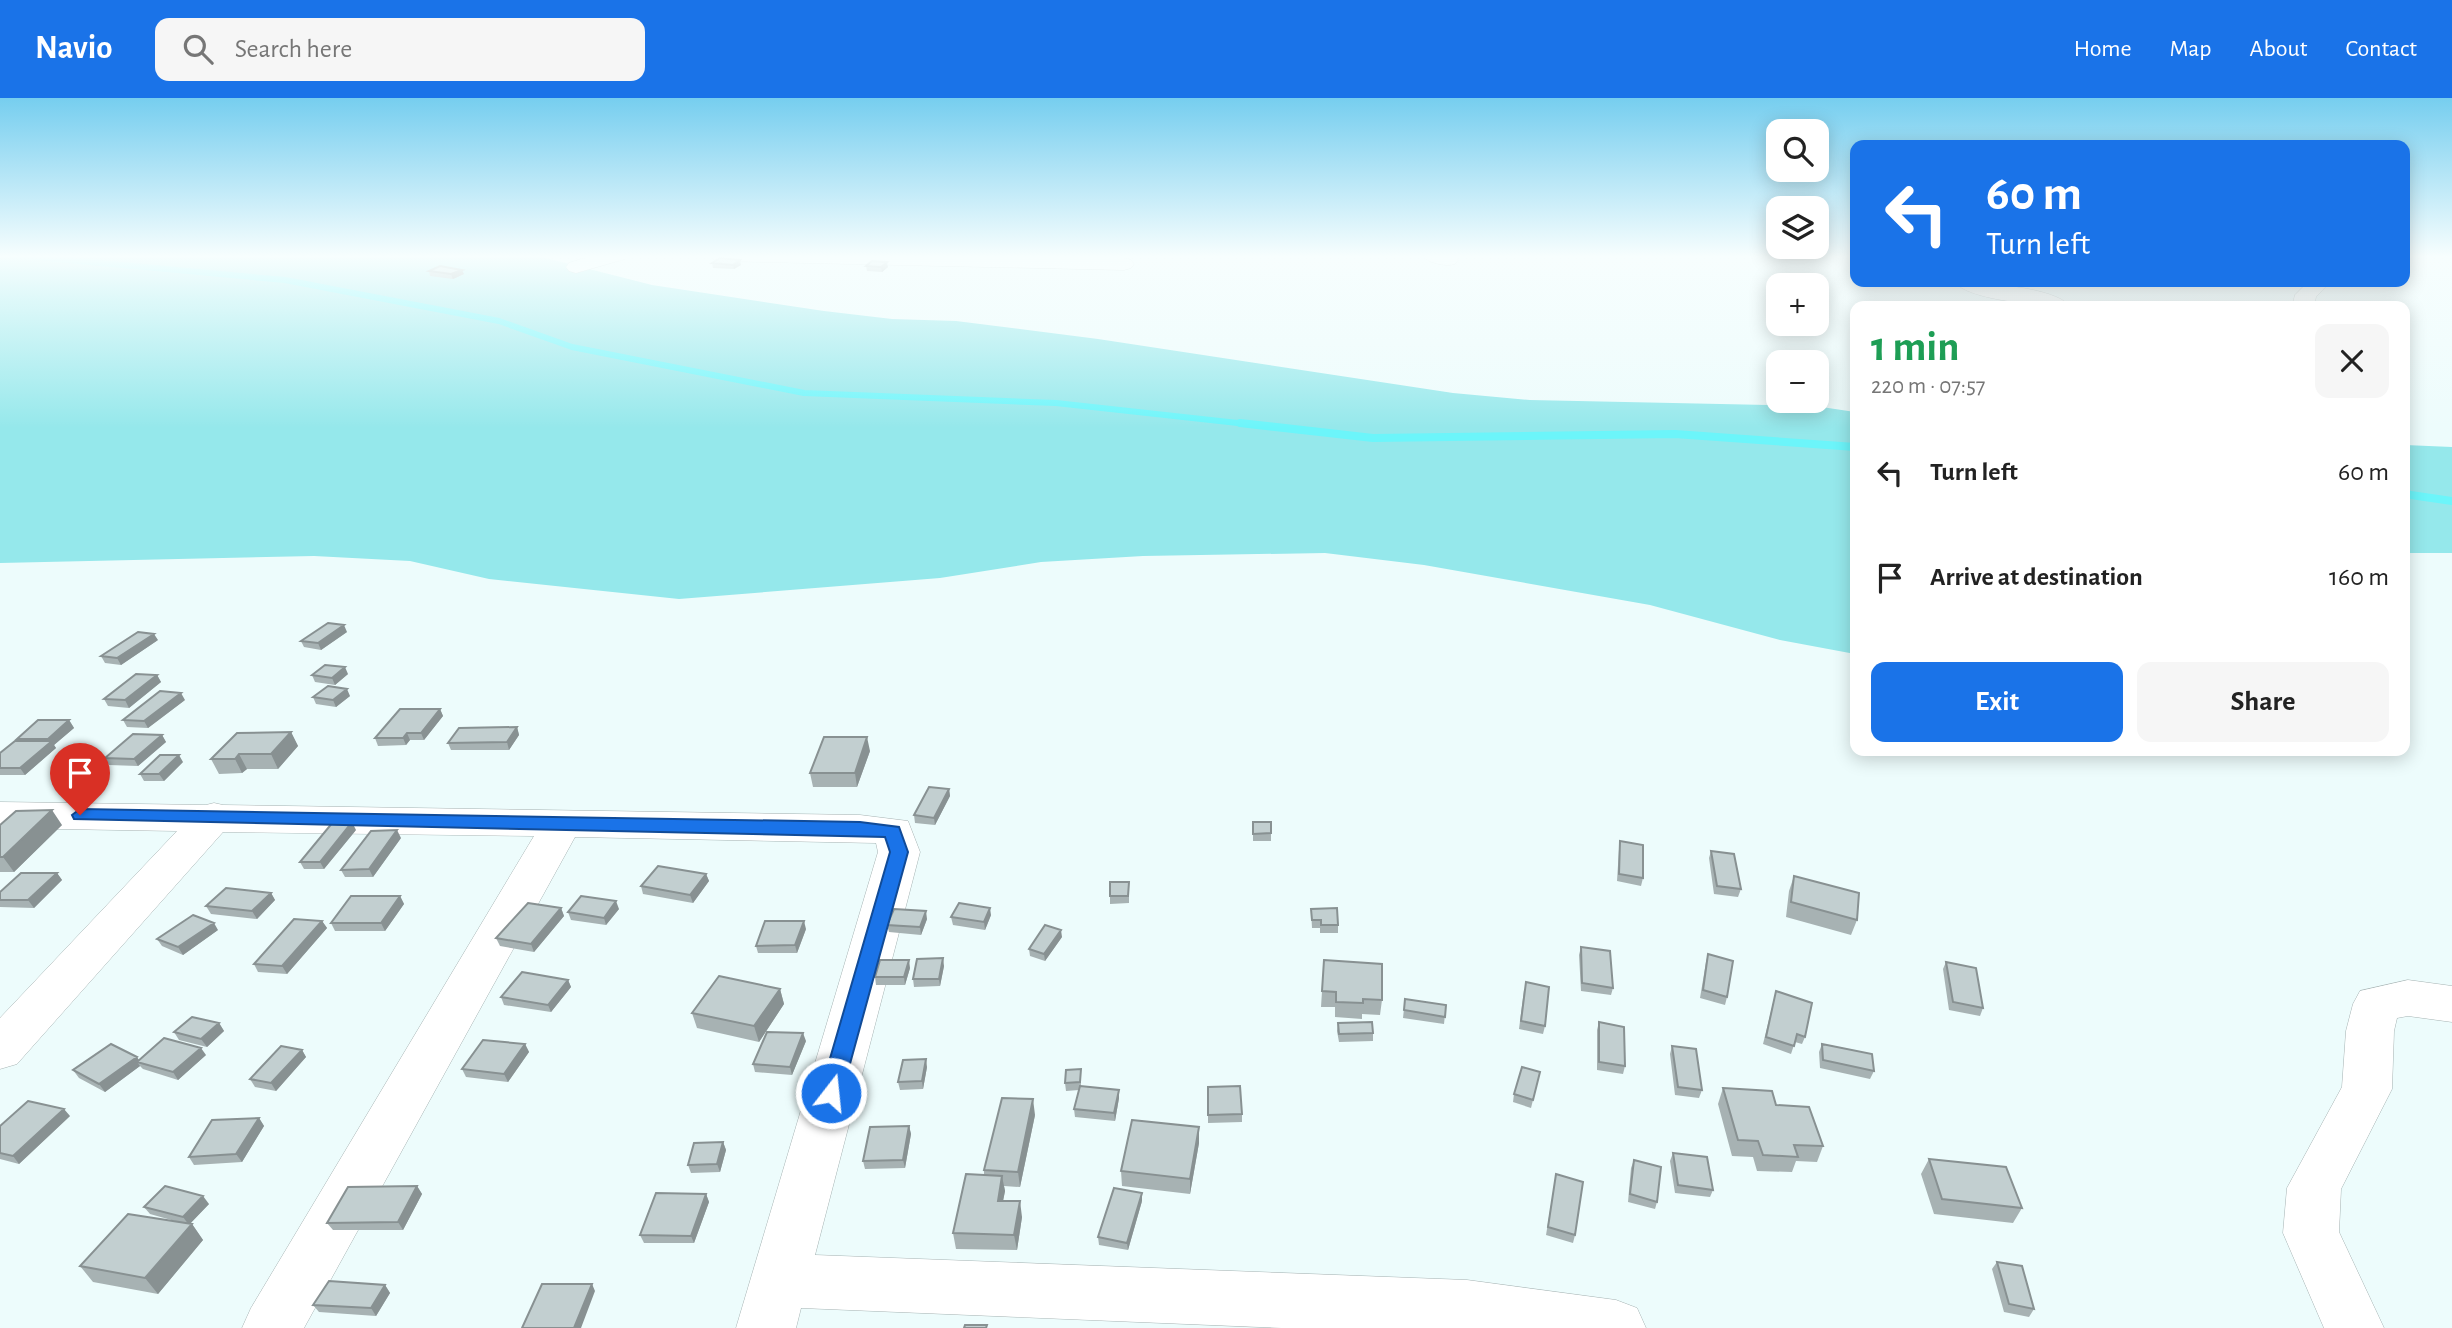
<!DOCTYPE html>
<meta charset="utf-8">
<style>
:root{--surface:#fff;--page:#f6f6f6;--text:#222;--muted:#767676;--accent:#1a73e8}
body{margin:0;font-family:"Alegreya Sans",sans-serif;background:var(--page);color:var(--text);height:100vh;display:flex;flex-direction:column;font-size:26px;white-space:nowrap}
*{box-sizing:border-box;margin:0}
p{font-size:23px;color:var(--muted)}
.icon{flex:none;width:38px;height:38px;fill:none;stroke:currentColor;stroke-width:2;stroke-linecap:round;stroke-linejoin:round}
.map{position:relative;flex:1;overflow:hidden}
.panel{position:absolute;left:1850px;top:203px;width:560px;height:455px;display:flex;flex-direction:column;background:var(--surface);border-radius:14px;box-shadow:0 4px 18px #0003}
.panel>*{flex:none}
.banner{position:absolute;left:1850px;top:42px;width:560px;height:147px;border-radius:14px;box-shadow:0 4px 18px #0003;background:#1a73e8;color:#fff;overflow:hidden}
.controls{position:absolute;left:1766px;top:21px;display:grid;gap:14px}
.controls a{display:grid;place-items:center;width:63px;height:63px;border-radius:14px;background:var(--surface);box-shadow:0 4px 18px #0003;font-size:35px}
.pin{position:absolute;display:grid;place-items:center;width:60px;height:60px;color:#fff;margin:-72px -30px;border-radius:50% 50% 50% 0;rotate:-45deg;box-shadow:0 0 7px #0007}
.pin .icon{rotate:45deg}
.me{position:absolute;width:77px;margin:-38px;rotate:16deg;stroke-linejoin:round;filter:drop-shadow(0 0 5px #0008)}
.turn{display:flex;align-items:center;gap:24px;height:147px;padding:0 21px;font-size:32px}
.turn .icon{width:91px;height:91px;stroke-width:2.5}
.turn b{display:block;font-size:49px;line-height:60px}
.round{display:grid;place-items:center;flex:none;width:74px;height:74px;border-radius:14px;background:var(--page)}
.head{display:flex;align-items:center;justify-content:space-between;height:119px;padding:0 21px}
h1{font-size:42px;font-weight:700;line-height:52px;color:#1e9e55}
.action{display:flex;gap:14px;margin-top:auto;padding:14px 21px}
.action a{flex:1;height:80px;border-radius:14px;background:var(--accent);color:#fff;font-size:28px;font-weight:700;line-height:80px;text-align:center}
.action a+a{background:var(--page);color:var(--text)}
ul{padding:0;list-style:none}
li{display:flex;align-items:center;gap:21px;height:105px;padding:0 21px}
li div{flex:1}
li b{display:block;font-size:26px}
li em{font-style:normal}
header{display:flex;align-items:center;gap:42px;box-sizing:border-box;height:98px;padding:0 35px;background:var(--accent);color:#fff}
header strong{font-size:33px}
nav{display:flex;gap:38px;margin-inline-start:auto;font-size:24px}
.search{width:490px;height:63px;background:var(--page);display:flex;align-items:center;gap:18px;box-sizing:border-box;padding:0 24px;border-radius:14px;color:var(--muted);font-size:26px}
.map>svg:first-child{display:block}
</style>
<header>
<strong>Navio</strong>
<div class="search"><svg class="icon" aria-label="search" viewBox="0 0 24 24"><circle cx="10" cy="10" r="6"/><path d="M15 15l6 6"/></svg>Search here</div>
<nav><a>Home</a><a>Map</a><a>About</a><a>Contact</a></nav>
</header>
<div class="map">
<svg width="2452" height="1230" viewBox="0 0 2452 1230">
<rect width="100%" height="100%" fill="#edfcfc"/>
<!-- green -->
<path fill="#95e8eb" d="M0 157H534L652 187 824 213 892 221 956 223 1098 241 1453 295 1530 302 1815 308 1855 314V556L1780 542 1650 507 1424 467 1325 455 1143 458 1041 464 940 480 679 501 489 481 410 463 314 458 0 465Z
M2405 347 2452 349V455H2405Z"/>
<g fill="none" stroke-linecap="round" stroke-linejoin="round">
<!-- stream-far1 -->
<path stroke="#6cf5fa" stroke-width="6" d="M13 157 285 182 499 223 572 249 804 295 1056 305 1256 327"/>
<!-- stream -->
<path stroke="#6cf5fa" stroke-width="8" d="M1240 325 1373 340 1675 336 1855 349
M2404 396 2452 403"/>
<defs>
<path id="minor" d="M595 157H628L625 161 576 175 569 173 566 169 569 165Z
M707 157 1124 160 1131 162 1134 166 1131 170 1124 172 717 163Z
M1421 157H1454L1458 162 1455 166C1445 169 1428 165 1421 157Z
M1955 184C1978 184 2056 189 2069 208 2047 209 1966 202 1955 184Z
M2308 184H2330L2316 199 2314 208H2292L2295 197Z
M0 704 206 707 214 705 223 707 860 717 908 723 920 754 815 1157 1467 1182 1616 1202 1637 1210 1646 1230H1282L801 1210 796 1230H736L878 754 876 745 575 739 304 1230H242L251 1210 534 738 223 734 17 966 0 971V920L177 733 0 730Z
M2408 882 2452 888V924L2408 918 2397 920 2394 933 2392 991 2341 1091 2339 1134 2384 1230H2324L2283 1135 2287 1090 2342 989 2346 933 2353 906 2360 893Z"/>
</defs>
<!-- minor casing -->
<use href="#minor" stroke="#a6b3b3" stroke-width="1"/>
<!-- minor -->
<use href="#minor" fill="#fff" fill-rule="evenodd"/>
</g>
<!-- wall -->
<path fill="#a7b2b3" d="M712 165 741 167 734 171 713 170Z
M866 168 888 169 882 174 867 173Z
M429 173 464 176 453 181 430 178Z
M347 534 321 552 304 549 301 543Z
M158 542 121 567 105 565 101 558Z
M348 576 335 587 315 584 312 577Z
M157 577 161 584 129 610 108 608 104 601Z
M350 598 336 609 316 606 313 599Z
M185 602 148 630 127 629 123 622Z
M440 611 443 618 424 642H410L406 647 378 648 375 640Z
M69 622 74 630 54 647 56 650 25 677H0V655L18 643 17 641Z
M517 629 519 637 509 652H451L448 645Z
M291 634 298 648 278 671H247L242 675 219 676 211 661Z
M162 637 166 644 138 668 109 667 105 660Z
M870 653 857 689H813L810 675Z
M183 664 164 683H144L140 676Z
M949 691 950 698 935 727 915 725 914 717Z
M1253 724H1271V743H1253Z
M0 727H62L14 774H0Z
M356 732 324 771H304L300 764Z
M401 740 373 779H345L341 772Z
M1620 743 1643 780 1641 788 1617 783 1619 751Z
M1711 753 1741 791 1738 799 1714 796 1709 760Z
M57 775 62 782 34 810 0 809V794Z
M706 776 709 783 693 805 643 796 641 788Z
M1794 778 1857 822 1851 837 1786 819 1789 793Z
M1129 784V805L1110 806V798Z
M271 795 275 802 257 821 211 816 206 808Z
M400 798 404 806 385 833H335L331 825Z
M561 810 564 818 534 854 500 848 496 840Z
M619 811 606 827 571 822 568 814Z
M1311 811 1338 827V835H1320V830H1312Z
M991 817 985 832 953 827 951 819Z
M927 821 921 837 889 834 887 827Z
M322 823 327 830 287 876 258 874 254 866Z
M806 831 797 855H758L756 848Z
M218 832 183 857 162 848 157 841Z
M1062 839 1045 863 1030 858 1029 851Z
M1581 849 1613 890 1611 897 1581 893 1579 857Z
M1708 856 1727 899 1725 907 1700 900 1706 864Z
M1324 862 1382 902 1380 917 1362 916V921L1335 919V909H1321Z
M1946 864 1983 910 1980 918 1949 912 1943 871Z
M944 868 940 888 914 889 913 881Z
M910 870 905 887H876L875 879Z
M568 882 571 889 551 914 504 907 501 899Z
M780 891 784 906 759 944 697 930 692 915Z
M1524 892 1545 928 1543 936 1519 931Z
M1776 893 1805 939 1802 946 1795 944 1791 956 1763 946Z
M1405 901 1446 907 1444 926 1403 920Z
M1599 924 1625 968 1623 976 1597 972V932Z
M219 925 224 933 207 949 179 942 174 934Z
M1338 925 1373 935V943L1339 944 1337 933Z
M806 943 792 977 755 974 753 966Z
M525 946 529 954 508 984 466 979 462 971Z
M1822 946 1874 973 1870 981 1820 970 1819 954Z
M1672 948 1702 992 1699 1000 1675 997 1670 956Z
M302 952 306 959 276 993 255 989 250 981Z
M206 957 178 982 143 971 140 968 105 994 79 980 73 972 139 962Z
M927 969 923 991 900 992 898 984Z
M1081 971V988L1119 1000 1115 1023 1075 1019 1074 1011 1079 992 1066 993 1065 985Z
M1540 974 1531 1010 1513 1004 1514 996Z
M1208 989 1242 1016V1024L1208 1025Z
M1723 990 1776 1007 1823 1048 1817 1064 1796 1063 1792 1074 1757 1073 1753 1059 1732 1058 1718 1006Z
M1035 1017 1020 1089 1004 1088 1005 1093 1003 1103 1022 1119 1017 1152 956 1151 953 1135 984 1077V1072Z
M70 1018 19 1066 0 1061V1028Z
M259 1020 264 1028 242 1064 194 1067 189 1059Z
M909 1028 911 1036 905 1070 865 1071 863 1063Z
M1199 1029V1045L1190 1096 1122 1088 1121 1073Z
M723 1044 726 1052 720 1074 691 1075 688 1067Z
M1673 1055 1713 1092 1710 1099 1675 1095 1670 1063Z
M1929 1061 2022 1110 2013 1125 1934 1116 1921 1076Z
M1634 1062 1657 1104 1655 1111 1628 1104 1631 1070Z
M1556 1076 1575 1137 1573 1145 1546 1137Z
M417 1088 422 1096 403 1132H333L327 1125Z
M706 1096 709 1104 694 1145H644L640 1137Z
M1142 1103 1128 1152 1099 1147 1098 1139Z
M209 1106 189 1126H192L203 1142 158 1196 93 1184 80 1168 182 1125 150 1116 144 1109Z
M1997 1164 2034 1211 2029 1219 2004 1214 1992 1171Z
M385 1187 390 1195 376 1218 319 1214 313 1207Z"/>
<!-- shaded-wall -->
<path fill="#889192" d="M740 162 741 167 734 171 733 167Z
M887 164 888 169 882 174 881 169Z
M462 172 464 176 453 181 451 176Z
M344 527 347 534 321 552 318 545Z
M154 536 158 542 121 567 117 560Z
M345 569 348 576 335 587 332 580Z
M157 577 161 584 129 610 125 602Z
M347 591 350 598 336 609 333 602Z
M181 595 185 602 148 630 144 623Z
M440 611 443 618 424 642 421 635Z
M69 622 74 630 54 647 56 650 25 677 20 670 50 644 48 641Z
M517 629 519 637 509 652 507 644Z
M291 634 298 648 278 671 271 656Z
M407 635 410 642 406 647 403 640Z
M162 637 166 644 138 668 134 661Z
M867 639 870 653 857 689 855 675Z
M239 656 247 671 242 675 235 661Z
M179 657 183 664 164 683 159 676Z
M949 691 950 698 935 727 934 720Z
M52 712 62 727 14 774 3 759Z
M352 724 356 732 324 771 320 764Z
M397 732 401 740 373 779 369 771Z
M57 775 62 782 34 810 28 802Z
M706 776 709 783 693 805 690 797Z
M271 795 275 802 257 821 252 813Z
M400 798 404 806 385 833 381 825Z
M616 803 619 811 606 827 604 820Z
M561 810 564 818 534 854 531 846Z
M990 810 991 817 985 832 984 824Z
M926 813 927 821 921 837 920 829Z
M322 823 327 830 287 876 282 868Z
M804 823 806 831 797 855 795 847Z
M214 825 218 832 183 857 178 849Z
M1061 832 1062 839 1045 863 1044 856Z
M943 860 944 868 940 888 939 881Z
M909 862 910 870 905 887 904 879Z
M568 882 571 889 551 914 548 907Z
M780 891 784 906 759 944 754 928Z
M219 925 224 933 207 949 201 941Z
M803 935 806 943 792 977 790 969Z
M525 946 529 954 508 984 504 976Z
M201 950 206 957 178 982 173 974Z
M302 952 306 959 276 993 271 985Z
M137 959 141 965 137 964 140 968 105 994 99 986Z
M926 961 927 969 923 991 922 983Z
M1119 992V1000L1115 1023 1114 1015Z
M1033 1001 1035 1017 1020 1089 1018 1074Z
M64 1011 70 1018 19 1066 13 1058Z
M259 1020 264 1028 242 1064 236 1056Z
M909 1028 911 1036 905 1070 903 1062Z
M1199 1029V1045L1190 1096V1081Z
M723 1044 726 1052 720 1074 717 1066Z
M1002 1078 1005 1093 1000 1118 998 1103Z
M417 1088 422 1096 403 1132 398 1124Z
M1142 1095V1103L1128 1152 1127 1145Z
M706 1096 709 1104 694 1145 691 1138Z
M203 1098 209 1106 189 1127 183 1119Z
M1020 1103 1022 1119 1017 1152 1014 1137Z
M192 1126 203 1142 158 1196 145 1180Z
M592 1186 595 1193 581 1230H574Z
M385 1187 390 1195 376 1218 371 1210Z"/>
<!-- building -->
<path fill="#c2cfd0" stroke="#889192" stroke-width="2" d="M720 160 740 162 733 167 712 165Z
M872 163 887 164 881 169 866 168Z
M440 168 462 172 451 176 429 173Z
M328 525 344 527 318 545 301 543Z
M138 534 154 536 117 560 101 558Z
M325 567 345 569 332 580 312 577Z
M136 576 157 577 125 602 104 601Z
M328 588 347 591 333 602 313 599Z
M160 593 181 595 144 623 123 622Z
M400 611H440L421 635H407L403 640H375Z
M38 622H69L48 641H17Z
M517 629 507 644 448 645 459 630Z
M291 634 271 656H239L235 661H211L237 635Z
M133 636 162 637 134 661 105 660Z
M824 639H867L855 675H810Z
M15 643H52L20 670H0V655Z
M160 657H179L159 676H140Z
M929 689 949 691 934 720 914 717Z
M52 712 3 759H0V727L16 713Z
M333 724H352L320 764H300Z
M1253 724H1271V735L1253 736Z
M397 732 369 771 341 772 371 733Z
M1620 743 1643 747V780L1619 776Z
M1711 753 1734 756 1741 791 1717 788Z
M658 768 706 776 690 797 641 788Z
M21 775H57L28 802H0V794Z
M1794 778 1859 795 1857 822 1791 804Z
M1110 784H1129L1128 798H1110Z
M226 790 271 795 252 813 206 808Z
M351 798H400L381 825H331Z
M581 798 616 803 604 820 568 814Z
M528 805 561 810 531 846 496 840Z
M959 805 990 810 984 824 951 819Z
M1337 810 1338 827H1321V822H1312L1311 811Z
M894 811 926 813 920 829 887 827Z
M193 817 214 825 178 849 157 841Z
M294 821 322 823 282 868 254 866Z
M765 823H804L795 847 756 848Z
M1045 827 1061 832 1044 856 1029 851Z
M1581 849 1610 853 1613 890 1582 885Z
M1708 856 1733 863 1727 899 1703 892Z
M943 860 939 881H913L917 861Z
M880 862H909L904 879H875Z
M1324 862 1382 866V902L1363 901V905L1336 904V894L1322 893Z
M1946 864 1976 870 1983 910 1953 904Z
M522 874 568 882 548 907 501 899Z
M719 878 780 891 754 928 692 915Z
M1526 884 1549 889 1545 928 1521 923Z
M1776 893 1812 905 1805 939 1797 936 1794 948 1766 939Z
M1405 901 1446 907 1445 919 1404 912Z
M192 919 219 925 201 941 174 934Z
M1372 924 1373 935 1339 936 1338 925Z
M1599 924 1624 929 1625 968 1599 964Z
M767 934 803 935 790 969 753 966Z
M164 940 201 950 173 974 137 964Z
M483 942 525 946 504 976 462 971Z
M111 946 137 959 99 986 73 972Z
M1822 946 1872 956 1874 973 1823 962Z
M281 948 302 952 271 985 250 981Z
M1672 948 1696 951 1702 992 1678 989Z
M926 961 922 983 898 984 903 962Z
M1522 969 1540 974 1533 1002 1514 996Z
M1081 971 1080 984 1065 985 1066 972Z
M1080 988 1119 992 1114 1015 1074 1011Z
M1240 988 1242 1016 1208 1017V989Z
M1723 990 1772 993 1776 1007 1809 1009 1823 1048 1794 1047 1798 1059 1763 1057 1758 1043 1738 1042Z
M1002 1000 1033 1001 1018 1074 984 1072Z
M28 1003 64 1011 13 1058 0 1055V1028Z
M259 1020 236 1056 189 1059 212 1022Z
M1132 1022 1199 1029 1190 1081 1121 1073Z
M909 1028 903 1062 863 1063 870 1029Z
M723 1044 717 1066 688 1067 694 1045Z
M1673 1055 1707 1059 1713 1092 1678 1087Z
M1929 1061 2006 1069 2022 1110 1942 1101Z
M1634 1062 1661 1069 1657 1104 1630 1096Z
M966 1076 1002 1078 998 1103H1020L1014 1137 953 1135Z
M1556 1076 1583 1084 1575 1137 1548 1129Z
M165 1088 203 1098 183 1119 144 1109Z
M417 1088 398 1124 327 1125 348 1089Z
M1114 1090 1142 1095 1127 1145 1098 1139Z
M656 1095 706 1096 691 1138 640 1137Z
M128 1116 192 1126 145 1180 80 1168Z
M1997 1164 2022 1168 2034 1211 2009 1206Z
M329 1183 385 1187 371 1210 313 1207Z
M542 1186H592L574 1230H522Z
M965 1227H987L986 1230H964Z"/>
<!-- sky -->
<linearGradient id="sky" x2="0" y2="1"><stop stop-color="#76ceef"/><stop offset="0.48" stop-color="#f7fefe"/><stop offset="1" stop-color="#f7fefe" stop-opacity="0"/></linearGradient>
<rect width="2452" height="330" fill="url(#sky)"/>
<!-- route -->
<path fill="#1a73e8" stroke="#114b97" stroke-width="2" d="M80 711 860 724 899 729 908 754 842 995 839 1001 831 1004 823 1001 820 995 890 754 885 739 74 721 72 717Z"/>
</svg>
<div class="controls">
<a><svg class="icon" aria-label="search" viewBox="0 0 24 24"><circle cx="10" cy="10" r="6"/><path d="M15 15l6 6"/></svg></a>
<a><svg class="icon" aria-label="layers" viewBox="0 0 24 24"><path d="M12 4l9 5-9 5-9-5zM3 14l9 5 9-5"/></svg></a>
<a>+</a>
<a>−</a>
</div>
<div class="pin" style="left:80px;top:717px;background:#d93025"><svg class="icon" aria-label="arrive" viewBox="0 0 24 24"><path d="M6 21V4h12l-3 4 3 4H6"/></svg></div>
<svg class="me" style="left:831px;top:995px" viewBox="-20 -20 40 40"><circle r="17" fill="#1a73e8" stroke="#fff" stroke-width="3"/><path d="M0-11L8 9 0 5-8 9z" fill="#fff"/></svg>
<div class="banner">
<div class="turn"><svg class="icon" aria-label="left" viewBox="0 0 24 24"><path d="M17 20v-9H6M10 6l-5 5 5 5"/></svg><div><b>60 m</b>Turn left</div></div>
</div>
<section class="panel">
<div class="head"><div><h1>1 min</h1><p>220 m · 07:57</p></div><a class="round"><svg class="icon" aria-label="close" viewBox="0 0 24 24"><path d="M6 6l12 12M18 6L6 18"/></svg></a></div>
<ul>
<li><svg class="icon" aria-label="left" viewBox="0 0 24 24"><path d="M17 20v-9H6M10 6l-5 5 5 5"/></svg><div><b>Turn left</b></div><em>60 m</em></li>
<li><svg class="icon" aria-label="arrive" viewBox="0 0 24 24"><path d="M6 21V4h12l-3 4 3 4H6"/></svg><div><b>Arrive at destination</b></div><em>160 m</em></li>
</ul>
<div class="action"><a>Exit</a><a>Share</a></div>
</section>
</div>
